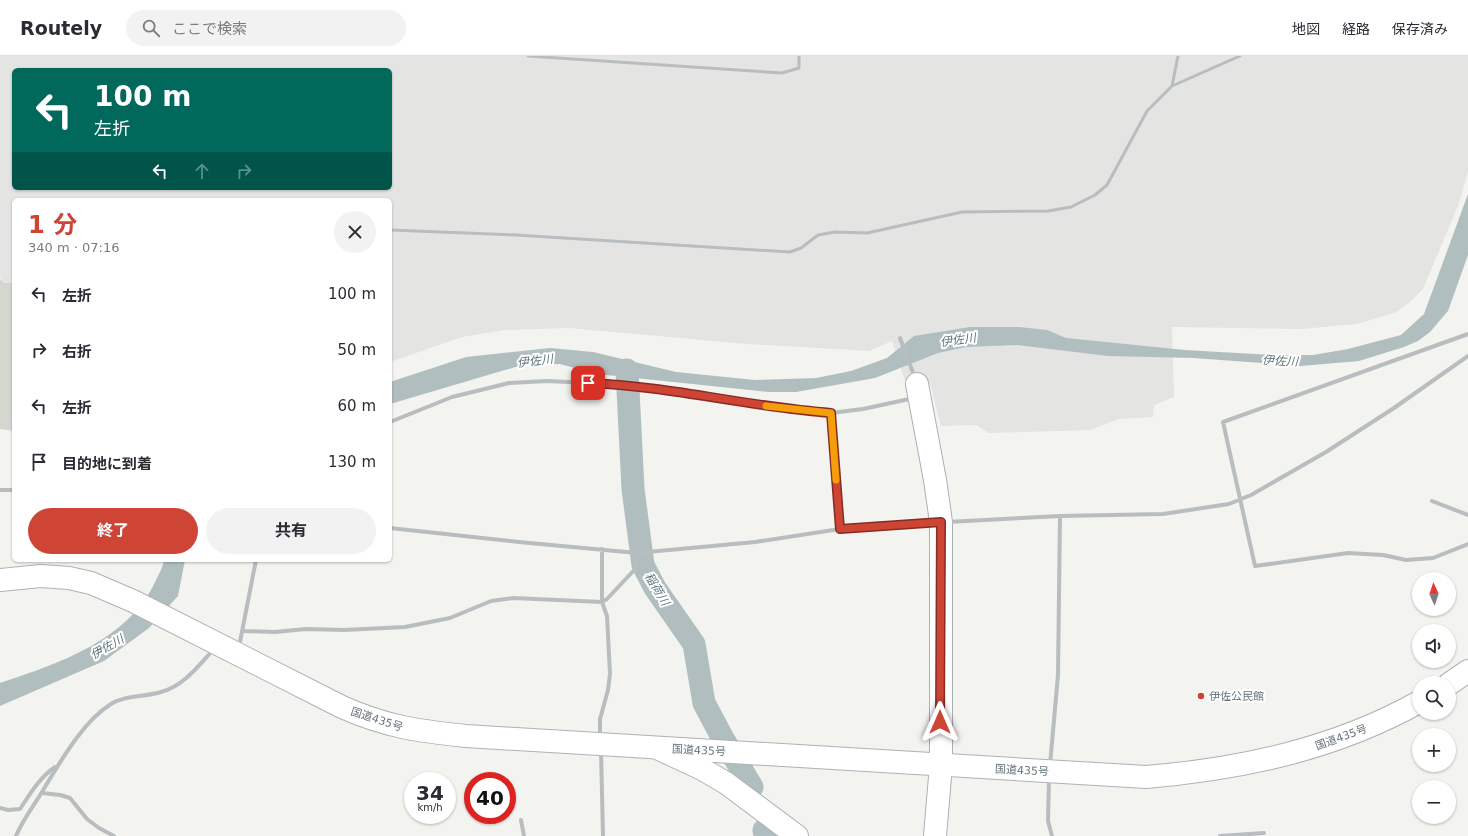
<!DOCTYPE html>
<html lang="ja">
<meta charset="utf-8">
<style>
:root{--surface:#fff;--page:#f2f2f3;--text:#2b2b33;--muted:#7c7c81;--line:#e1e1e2;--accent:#ce4435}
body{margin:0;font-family:"DejaVu Sans","Noto Sans JP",sans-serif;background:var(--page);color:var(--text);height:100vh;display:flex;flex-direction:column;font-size:15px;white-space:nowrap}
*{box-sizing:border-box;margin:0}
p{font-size:13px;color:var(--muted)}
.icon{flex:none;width:22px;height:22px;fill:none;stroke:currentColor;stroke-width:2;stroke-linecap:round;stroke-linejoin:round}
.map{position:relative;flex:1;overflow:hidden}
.sheet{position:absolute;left:12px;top:142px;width:380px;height:364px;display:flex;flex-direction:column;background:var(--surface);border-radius:6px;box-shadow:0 1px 3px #0004}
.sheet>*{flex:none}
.guide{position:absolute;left:12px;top:12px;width:380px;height:122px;border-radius:6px;box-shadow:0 1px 3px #0004;background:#00695c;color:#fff;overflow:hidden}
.needle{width:26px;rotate:357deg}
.controls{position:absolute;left:1412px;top:516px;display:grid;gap:8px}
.controls a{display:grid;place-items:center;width:44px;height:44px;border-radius:50%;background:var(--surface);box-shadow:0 1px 3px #0004;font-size:20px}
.speed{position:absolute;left:404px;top:716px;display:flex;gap:8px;font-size:20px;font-weight:700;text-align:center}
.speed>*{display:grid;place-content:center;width:52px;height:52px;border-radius:50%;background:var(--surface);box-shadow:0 1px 3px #0004;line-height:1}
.speed small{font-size:10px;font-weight:400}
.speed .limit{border:6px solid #d22;background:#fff;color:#111}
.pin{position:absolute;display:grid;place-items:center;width:34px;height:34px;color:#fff;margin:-17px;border-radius:8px;box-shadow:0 2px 6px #0006}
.me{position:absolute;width:44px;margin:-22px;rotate:0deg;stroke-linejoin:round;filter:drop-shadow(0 0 3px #0008)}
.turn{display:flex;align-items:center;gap:14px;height:84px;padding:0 16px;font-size:18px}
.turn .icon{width:52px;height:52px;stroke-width:2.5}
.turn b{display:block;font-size:28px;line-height:34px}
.lanes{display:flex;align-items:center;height:38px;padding:0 16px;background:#0003;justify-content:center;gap:20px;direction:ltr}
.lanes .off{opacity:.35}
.round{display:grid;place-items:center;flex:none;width:42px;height:42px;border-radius:21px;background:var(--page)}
.overview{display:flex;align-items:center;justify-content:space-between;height:68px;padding:0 16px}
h1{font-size:24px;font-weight:700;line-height:30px;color:var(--accent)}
.cta{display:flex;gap:8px;margin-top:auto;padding:8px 16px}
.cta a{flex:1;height:46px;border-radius:24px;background:var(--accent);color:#fff;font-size:16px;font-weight:700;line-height:46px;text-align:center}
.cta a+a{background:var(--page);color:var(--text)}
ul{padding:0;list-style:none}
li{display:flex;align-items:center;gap:12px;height:56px;padding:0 16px}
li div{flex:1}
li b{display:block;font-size:15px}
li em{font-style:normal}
header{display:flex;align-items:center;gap:24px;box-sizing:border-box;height:56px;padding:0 20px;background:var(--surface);border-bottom:1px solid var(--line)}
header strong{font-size:19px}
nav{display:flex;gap:22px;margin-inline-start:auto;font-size:14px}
.search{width:280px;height:36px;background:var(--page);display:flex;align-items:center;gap:10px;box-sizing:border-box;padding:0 14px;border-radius:22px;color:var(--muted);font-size:15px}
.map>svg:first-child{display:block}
</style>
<header>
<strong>Routely</strong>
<div class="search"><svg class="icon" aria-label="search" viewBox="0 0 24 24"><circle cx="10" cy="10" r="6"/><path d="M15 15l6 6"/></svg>ここで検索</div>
<nav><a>地図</a><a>経路</a><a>保存済み</a></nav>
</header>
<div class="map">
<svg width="1468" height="780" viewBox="0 0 1468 780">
<rect width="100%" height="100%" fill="#f3f3f0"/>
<!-- built -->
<path fill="#e4e4e3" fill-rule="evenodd" d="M0 0H1468V116L1458 150 1423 233 1409 247 1396 256 1357 268 1302 273 1172 271 1174 341 1154 349 1153 361 1119 363 1090 374 989 377 976 369 941 370 930 327 908 335 892 285 869 295 747 288 569 272 505 274 462 281 390 306V144H14V227H4L0 221ZM14 14H390V132H14Z"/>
<!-- green -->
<path fill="#d3d7cf" d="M0 223 4 227H14V375L0 373Z"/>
<!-- water -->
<path fill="#b1bec0" d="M1468 138V199L1448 255 1430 276 1418 285 1404 291 1359 305 1301 310 1193 302 1108 300 1017 289 966 291 938 297 875 322 796 336H768L597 318 560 308 522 309 390 348V326L466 301 550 292 593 296 676 316 755 324 816 322 851 315 887 302 914 280 970 271H1019L1047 274 1066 282 1185 294 1273 299H1313L1348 293 1401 279 1424 258Z
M164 504H185L178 540 149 572 104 605 0 650V627C58 608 129 584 156 524 159 518 163 511 164 504Z"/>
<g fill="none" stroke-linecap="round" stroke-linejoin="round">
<!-- river -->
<path stroke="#b1bec0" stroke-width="23" d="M627 314 633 433 643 509 655 532 694 588 704 647 722 681 752 731
M764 774 765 780"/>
<defs>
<path id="secondary" d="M917 328 935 424 941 466V709L935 780
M657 692 702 713 726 727 797 780"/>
<path id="highway" d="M0 524 41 520 69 522 91 527 133 545 342 651C387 671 418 675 466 680L1146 721C1241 713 1335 693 1419 646
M1449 628 1468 615"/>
</defs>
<!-- secondary casing -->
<use href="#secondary" stroke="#abb1b4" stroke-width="24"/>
<!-- highway casing -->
<use href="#highway" stroke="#aeb2b4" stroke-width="24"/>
<!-- lane -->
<path stroke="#b8bdbf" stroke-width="3" d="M528 0 782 17 799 12V0
M1178 0 1172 30 1240 0
M390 174 516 179 790 196 801 192 818 179 835 176 867 177 962 156 1048 155 1071 151 1095 139 1107 129 1147 55 1172 30"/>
<!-- street -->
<path stroke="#b8bdbf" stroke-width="4" d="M1468 278 1223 366 1255 510 1348 497 1383 499 1406 504 1433 502 1468 488
M900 282 915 322
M831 357 840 473
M390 366 452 341 509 327 547 325 634 329 793 354 831 357 863 353 914 342
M0 434H14
M1432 445 1468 459
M947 466 1060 460 1163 458 1229 448 1251 439 1326 396 1394 352 1468 300
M390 472 519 486 637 497 755 486 840 473 935 467
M244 575 275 576 306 573 344 574 405 571 450 562 491 545 513 542 602 546 607 543 637 511V497
M239 591 256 504
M600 682V663L608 634 610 618 607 560 602 546V493
M601 694 603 780
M1050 709 1058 619 1060 460
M1049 722 1048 765 1052 780
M42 737 60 739 70 742 87 763 99 772 114 780
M0 752 8 754 20 753C30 738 40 721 55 711
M521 764 524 780
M16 780C23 763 33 751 42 736 59 708 82 666 111 648 125 639 145 641 161 636 184 630 199 609 214 593
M1220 780 1264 777"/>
<!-- secondary -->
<use href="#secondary" stroke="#fff" stroke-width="22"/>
<!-- highway -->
<use href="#highway" stroke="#fff" stroke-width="22"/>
</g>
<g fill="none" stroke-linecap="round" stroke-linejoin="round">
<defs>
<path id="route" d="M588 327C670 330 749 351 831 357L840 473 941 466 940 666"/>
</defs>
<!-- route casing -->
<use href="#route" stroke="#862c22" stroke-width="10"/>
<!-- route -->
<use href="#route" stroke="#ce4435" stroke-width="7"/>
<!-- slow -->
<path stroke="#f59e0b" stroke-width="7" d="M766 350 831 357 836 424"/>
</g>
<!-- markers -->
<circle fill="#ce4435" stroke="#fff" stroke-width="1.5" cx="1201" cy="640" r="4"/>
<g text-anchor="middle" stroke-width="4" stroke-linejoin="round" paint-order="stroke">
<!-- poi labels -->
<g font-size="11" fill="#66767d" stroke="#fff" text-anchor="start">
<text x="1209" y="644">伊佐公民館</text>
</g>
<!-- street labels -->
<g font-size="11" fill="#66767d" stroke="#fff">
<text transform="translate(377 663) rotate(18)" y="4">国道435号</text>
<text transform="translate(1341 681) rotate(-20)" y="4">国道435号</text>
<text transform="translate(699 694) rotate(3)" y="4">国道435号</text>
<text transform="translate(1022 714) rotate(3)" y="4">国道435号</text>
</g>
<!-- water labels -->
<g font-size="12" font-style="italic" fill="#61777b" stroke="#fff">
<text transform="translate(958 284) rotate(-8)" y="4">伊佐川</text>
<text transform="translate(535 305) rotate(-7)" y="4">伊佐川</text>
<text transform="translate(1280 305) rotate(3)" y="4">伊佐川</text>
<text transform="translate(657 533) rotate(59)" y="4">稲荷川</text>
<text transform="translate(107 591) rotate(-30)" y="4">伊佐川</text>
</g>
</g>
</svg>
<div class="controls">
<a><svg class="needle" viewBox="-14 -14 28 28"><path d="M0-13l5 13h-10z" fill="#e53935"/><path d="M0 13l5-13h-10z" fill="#7c7c81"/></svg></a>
<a><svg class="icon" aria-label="sound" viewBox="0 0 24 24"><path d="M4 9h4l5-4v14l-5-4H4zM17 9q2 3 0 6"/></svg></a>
<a><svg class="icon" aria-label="search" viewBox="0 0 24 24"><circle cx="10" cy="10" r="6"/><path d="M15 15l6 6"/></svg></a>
<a>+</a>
<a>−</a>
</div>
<div class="speed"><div>34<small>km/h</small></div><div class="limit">40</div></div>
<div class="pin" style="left:588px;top:327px;background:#d93025"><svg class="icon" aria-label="arrive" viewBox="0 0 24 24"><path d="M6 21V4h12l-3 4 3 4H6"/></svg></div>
<svg class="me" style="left:940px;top:666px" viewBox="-20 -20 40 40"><path d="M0-17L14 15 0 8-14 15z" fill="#ce4435" stroke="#fff" stroke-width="4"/></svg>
<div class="guide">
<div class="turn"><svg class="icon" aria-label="left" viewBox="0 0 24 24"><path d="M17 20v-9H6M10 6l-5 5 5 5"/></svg><div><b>100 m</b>左折</div></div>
<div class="lanes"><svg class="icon" aria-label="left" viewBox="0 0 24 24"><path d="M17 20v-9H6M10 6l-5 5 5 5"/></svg><svg class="icon off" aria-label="ahead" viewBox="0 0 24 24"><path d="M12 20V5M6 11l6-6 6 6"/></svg><svg class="icon off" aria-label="right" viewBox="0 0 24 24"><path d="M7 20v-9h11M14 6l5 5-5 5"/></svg></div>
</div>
<section class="sheet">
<div class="overview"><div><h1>1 分</h1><p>340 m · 07:16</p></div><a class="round"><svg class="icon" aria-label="close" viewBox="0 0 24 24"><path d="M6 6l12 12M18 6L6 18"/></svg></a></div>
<ul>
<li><svg class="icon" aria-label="left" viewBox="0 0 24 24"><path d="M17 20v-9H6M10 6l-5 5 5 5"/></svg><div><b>左折</b></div><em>100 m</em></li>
<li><svg class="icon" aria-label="right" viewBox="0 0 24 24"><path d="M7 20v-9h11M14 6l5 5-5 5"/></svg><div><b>右折</b></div><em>50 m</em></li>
<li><svg class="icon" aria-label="left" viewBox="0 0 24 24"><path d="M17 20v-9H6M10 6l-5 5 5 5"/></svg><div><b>左折</b></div><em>60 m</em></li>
<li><svg class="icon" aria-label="arrive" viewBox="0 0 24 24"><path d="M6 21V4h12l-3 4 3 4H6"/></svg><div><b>目的地に到着</b></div><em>130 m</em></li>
</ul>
<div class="cta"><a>終了</a><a>共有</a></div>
</section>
</div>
